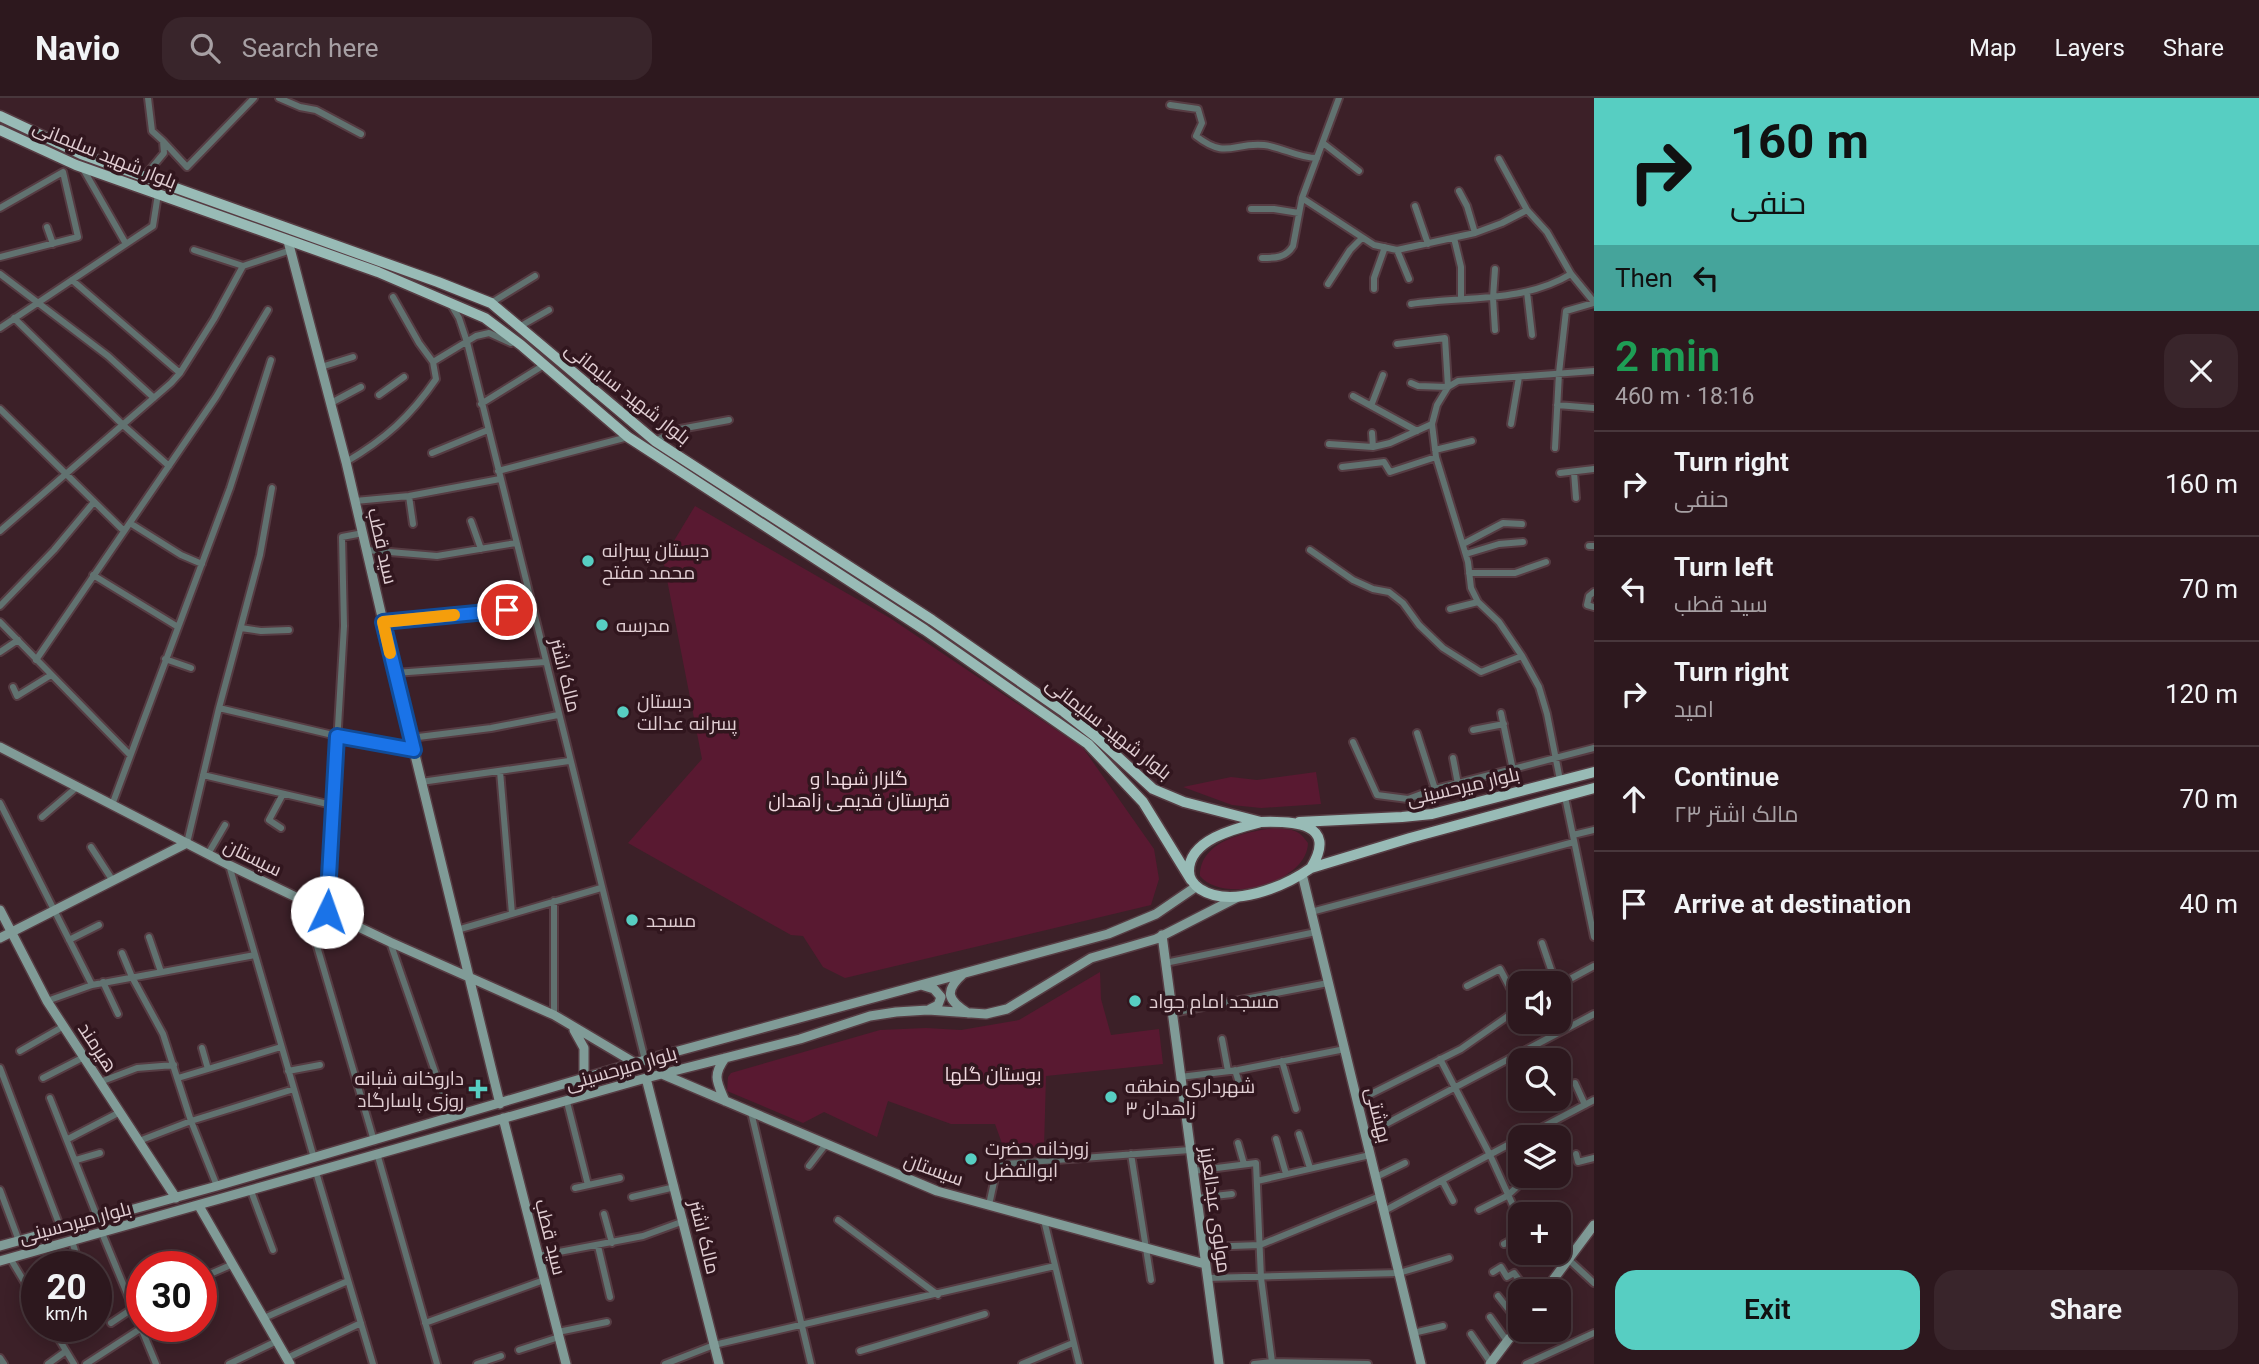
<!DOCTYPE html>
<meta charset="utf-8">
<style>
:root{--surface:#2d181e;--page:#39252b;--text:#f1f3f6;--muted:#a7a0a4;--line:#48373c;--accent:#57cec2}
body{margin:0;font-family:Roboto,Cairo,sans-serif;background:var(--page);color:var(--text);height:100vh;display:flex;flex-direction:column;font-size:26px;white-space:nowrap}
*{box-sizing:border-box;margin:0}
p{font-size:23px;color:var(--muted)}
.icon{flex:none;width:38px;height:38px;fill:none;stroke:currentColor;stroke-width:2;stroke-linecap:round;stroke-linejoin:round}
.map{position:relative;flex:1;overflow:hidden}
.panel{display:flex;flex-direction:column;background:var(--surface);width:665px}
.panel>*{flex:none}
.hud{background:#57cec2;color:#111;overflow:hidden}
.tools{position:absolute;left:1508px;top:873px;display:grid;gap:14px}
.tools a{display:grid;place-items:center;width:63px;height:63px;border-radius:14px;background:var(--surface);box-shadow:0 4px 18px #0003,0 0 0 2px var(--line);font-size:35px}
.speed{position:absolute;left:21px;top:1153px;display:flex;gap:14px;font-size:35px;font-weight:700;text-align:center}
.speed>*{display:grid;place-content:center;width:91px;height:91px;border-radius:50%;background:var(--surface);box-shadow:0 4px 18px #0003,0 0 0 2px var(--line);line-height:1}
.speed small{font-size:18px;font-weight:400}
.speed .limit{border:10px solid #d22;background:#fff;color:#111}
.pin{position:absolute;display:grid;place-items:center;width:60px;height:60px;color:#fff;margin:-30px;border:4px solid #fff;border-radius:50%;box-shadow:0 2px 7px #0007}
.me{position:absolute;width:77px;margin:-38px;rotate:3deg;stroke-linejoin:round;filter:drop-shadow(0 0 5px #0008)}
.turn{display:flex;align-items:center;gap:24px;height:147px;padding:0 21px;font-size:32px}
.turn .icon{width:91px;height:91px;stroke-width:2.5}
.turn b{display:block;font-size:49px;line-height:60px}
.then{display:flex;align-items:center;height:66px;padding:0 21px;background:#0003;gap:14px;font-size:26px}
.round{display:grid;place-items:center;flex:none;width:74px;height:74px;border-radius:21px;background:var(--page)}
.summary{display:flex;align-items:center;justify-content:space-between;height:119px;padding:0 21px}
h1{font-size:42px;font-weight:600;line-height:52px;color:#1e9e55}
.primary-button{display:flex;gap:14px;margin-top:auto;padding:14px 21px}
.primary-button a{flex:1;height:80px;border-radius:21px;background:var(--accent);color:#111;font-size:28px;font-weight:600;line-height:80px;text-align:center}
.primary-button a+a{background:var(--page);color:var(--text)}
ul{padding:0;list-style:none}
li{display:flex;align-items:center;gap:21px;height:105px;padding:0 21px;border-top:2px solid var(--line)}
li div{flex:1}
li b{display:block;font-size:26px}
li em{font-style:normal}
header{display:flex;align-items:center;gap:42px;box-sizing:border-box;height:98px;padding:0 35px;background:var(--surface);border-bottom:2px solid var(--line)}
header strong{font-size:33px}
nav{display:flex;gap:38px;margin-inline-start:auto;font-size:24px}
.search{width:490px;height:63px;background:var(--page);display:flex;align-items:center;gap:18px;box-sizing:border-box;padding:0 24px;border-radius:21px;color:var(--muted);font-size:26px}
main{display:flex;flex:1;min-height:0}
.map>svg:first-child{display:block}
</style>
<header>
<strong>Navio</strong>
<div class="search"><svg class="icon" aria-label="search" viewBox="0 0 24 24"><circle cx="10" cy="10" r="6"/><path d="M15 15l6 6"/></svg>Search here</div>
<nav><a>Map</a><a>Layers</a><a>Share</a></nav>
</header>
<main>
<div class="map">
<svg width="1594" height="1266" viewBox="0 0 1594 1266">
<rect width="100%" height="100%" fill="#3c2028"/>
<!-- green -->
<path fill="#591931" d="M695 408 890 520 1083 650 1154 751 1159 781 1151 807 845 880 823 869 803 838 791 837 628 745 702 661 663 461Z
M1316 674 1321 706 1261 710 1232 707 1183 689 1231 679 1257 682Z
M1274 730C1291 732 1298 730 1308 745 1307 785 1224 807 1200 778 1200 742 1247 734 1274 730Z
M1100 874 1101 901 1111 937 1159 931 1163 966 1046 978 1044 1050 1009 1065 995 1026H951L888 1003 877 1039 824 1014 803 1025 727 993 728 979 731 975 880 932 926 930 961 932 1019 922Z"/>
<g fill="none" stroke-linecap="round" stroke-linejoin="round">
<defs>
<path id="street" d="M279 0 300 9 316 12 361 36
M1339 0 1302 100 1374 147 1397 152 1475 135 1502 125 1527 112
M1170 7 1198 11 1202 25 1196 38C1227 62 1233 44 1264 47 1282 49 1298 60 1317 60
M163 43 187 69 254 0
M1323 45 1359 73
M1499 61 1527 112 1547 134 1571 176 1594 204
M82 69 126 146
M144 79 164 55 163 43 152 33 148 0
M1459 93 1467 108 1475 135
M1415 108 1428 146
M0 110 63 74 78 139 0 159
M1251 111H1274L1299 115
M47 129 53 146
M1454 140 1461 169V201
M194 152 243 168
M1397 152 1409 181
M1262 160C1275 160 1286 160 1293 148L1302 100
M1495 171 1493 200 1495 232
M0 176 108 258 154 300
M72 182 180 275
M1328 186 1350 152 1362 140
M1374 191V180L1385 149
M1527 194 1532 237
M393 199 419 245 433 264
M450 205 459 220 467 244 645 962
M491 205 535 178
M1411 206C1465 198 1523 205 1571 176
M14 220 123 327 169 368
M519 229 549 212
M0 230 153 128 158 96
M1397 246 1445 240 1448 289
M321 269 353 259
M1411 285 1418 288 1448 289
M379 297 404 279
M1353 298 1417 333
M331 305 361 289
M481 306 544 267
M1557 307 1594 310
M1371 308 1383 277
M0 311 124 433
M1511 326 1519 279
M1372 335 1373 349
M655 343 680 331 729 322
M1329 346 1373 349 1390 345 1432 326
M1555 350 1559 275 1566 213 1594 205
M1435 352 1472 343
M432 355 488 332
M346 364C385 341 410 319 436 281L433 264 476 238 489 235 511 245
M1342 369 1384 364 1390 374 1436 359
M498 373 628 339
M1574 374 1576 400
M1560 375 1594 371
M409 398 413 426
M355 403 409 398 500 381
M471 423 481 451
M130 425 181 457 202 466
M0 433 171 285 180 275 214 221 243 168 291 152
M1463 446 1503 425 1522 426
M1589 448H1594
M366 452 437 458 516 445
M1310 452 1353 482 1373 491 1389 494 1403 505 1419 527 1443 550 1481 574 1522 558
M1466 456 1499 446 1523 444
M1469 475H1515L1546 464
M93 477 178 529
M1594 494 1589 498 1587 507 1594 509
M0 508 54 452 94 404
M1450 511 1478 504
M0 524 130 657
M383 524 532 509
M241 530 261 533 289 532
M0 554 18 542
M165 561 191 570
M36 562 216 299 268 212
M395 575 545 564
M13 589 17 598 51 577
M219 610 337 638 414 652
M1501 615 1513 672
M1473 632 1504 626
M1417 635 1435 691
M410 640 491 630 558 617
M1353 644 1377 697 1408 701 1435 691 1594 650
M1453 660 1458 686
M500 673 512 816
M203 677 332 707
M1560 682 1547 616 1539 589 1522 558 1499 524 1478 504 1471 490 1468 464 1436 359 1432 326 1437 307 1448 289 1458 283 1594 273
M421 684 569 663
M1565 699 1594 839
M0 705 92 887
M112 707 230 390 271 262
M42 719 77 689
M281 730 269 722 283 696
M1573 737 1594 732
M187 745 219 610 260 457 272 390
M91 749 113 783
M208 756 225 727
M229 767 314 1060
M312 807V831L374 1043
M327 814 344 528 342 439 363 435
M1311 814 1574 744
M457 832 601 790
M149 839 161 874
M69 842 99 827
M390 844 451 1020
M1542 845 1556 886
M122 855 132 879 163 936 191 1023 217 1088
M1165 865 1316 834
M103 884 118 916
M1559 887 1594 868
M1467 888 1500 871 1520 909
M47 903 92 887 255 857
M1172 915 1328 885
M554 917V803
M1222 941 1228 973
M202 950 208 971
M20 953 64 928
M1440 961 1490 1057 1516 1114 1528 1113 1530 1116
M1282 963 1296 1011
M0 970 61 1131
M1235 972 1241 991
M288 973 320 967
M1180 979 1238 972 1345 951
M43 980 84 959
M178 980 281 949
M100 984 137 970 174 967
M1575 985 1585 1007
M50 1000 98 1121
M1357 1003 1461 951 1521 909
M567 1004 588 1087
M751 1014 811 1266
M1299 1036 1310 1070
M1365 1037 1594 916
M1522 1040 1594 1002
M68 1041 120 1014
M1276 1041 1286 1076
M139 1043 191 1023 294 991
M1238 1045 1244 1066
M377 1055 437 1266
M1131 1056 1151 1182
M1576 1056 1578 1064 1594 1060
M76 1062 100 1055
M809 1068 826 1046
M1193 1073 1256 1065 1261 1180 1272 1264
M316 1074 373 1266
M1376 1079 1405 1065
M1442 1082 1453 1103
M1257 1083 1370 1057
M575 1090 620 1080
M0 1092 19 1143
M251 1093 273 1152
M632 1099 675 1089
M1197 1100 1232 1096
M989 1107 997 1070 1004 1066 1190 1052
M1479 1112 1507 1098 1529 1078
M1384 1113 1521 1040
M604 1116 612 1145
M838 1122 938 1197
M1044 1122 1079 1266
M102 1135 156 1266
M72 1143 80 1169
M1504 1146 1521 1137
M598 1148 610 1199
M1203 1149 1260 1147 1380 1098
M1553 1155 1562 1169
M538 1158 643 1138 684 1123
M10 1160 37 1205
M1568 1161 1594 1185
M1493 1174 1501 1169 1507 1179 1514 1175 1528 1194
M201 1180 233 1166
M1207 1180 1399 1175 1449 1160
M1498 1198 1520 1226
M1490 1219 1507 1243
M264 1220 348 1183
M111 1225 132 1211
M425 1225 544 1182
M51 1228 74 1266
M558 1234 607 1224
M1413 1235 1443 1228
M1471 1236 1491 1265
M519 1252 559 1239
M860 1253 985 1216
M0 1260 4 1266
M287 1260 361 1225
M48 1266 66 1253
M86 1266 140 1231
M229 1266 277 1243
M477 1266 501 1258
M665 1266 714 1247 1055 1168
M1022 1266 1073 1245
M1254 1266 1272 1264 1368 1266
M1526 1266 1594 1235"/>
<path id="secondary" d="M288 143 346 364 395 575 500 1006
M0 649 229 767 390 844 554 917 635 965
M1302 776 1421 1266
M0 812 47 903 176 1100
M1162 837 1219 1266
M0 840 187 745
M963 876C944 893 947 902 968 915
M921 887 934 891 941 899 938 907 930 911
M574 932 584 950V981
M725 960C712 978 717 984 725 1003
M662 976 937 1093 1205 1166
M646 980 719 1266
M503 1020 566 1266
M199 1108 290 1266
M0 1148 217 1088 645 962 1108 836 1156 816 1197 788
M0 1163 646 980 800 941 870 918 896 914 928 912 986 916 1007 911 1091 860 1156 841 1238 799
M1544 1194 1594 1127
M1490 1266 1521 1225"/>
<path id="primary" d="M0 18 81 56 438 184 491 205 655 343 932 522 1064 614 1095 638 1153 691 1184 704 1261 724
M0 32 76 67 378 174 485 220 521 247 628 339 925 532 1088 646 1143 704 1191 782
M1261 724C1292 723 1339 724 1311 770 1284 789 1231 811 1200 791 1194 787 1189 780 1189 773 1189 741 1237 730 1261 724Z
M1299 724 1402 719 1432 716 1594 674
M1311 770 1410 740 1594 690"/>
</defs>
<!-- street casing -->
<use href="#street" stroke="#563c43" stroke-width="10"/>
<!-- secondary casing -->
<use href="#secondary" stroke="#563c43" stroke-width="12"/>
<!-- primary casing -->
<use href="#primary" stroke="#563c43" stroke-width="13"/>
<!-- street -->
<use href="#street" stroke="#617270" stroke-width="6"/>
<!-- secondary -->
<use href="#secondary" stroke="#809b97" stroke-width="9"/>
<!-- primary -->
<use href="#primary" stroke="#98bbb6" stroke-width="10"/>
</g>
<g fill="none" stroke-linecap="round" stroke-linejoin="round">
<defs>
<path id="route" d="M327 814 337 638 414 652 383 524 507 512"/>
</defs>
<!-- route casing -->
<use href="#route" stroke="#114b97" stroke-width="18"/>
<!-- route -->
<use href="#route" stroke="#1a73e8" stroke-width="12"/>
<!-- slow -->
<path stroke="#f59e0b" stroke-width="12" d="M390 555 383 524 454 517"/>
</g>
<!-- markers -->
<g fill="#57cec2" stroke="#31161e" stroke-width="2.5">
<circle cx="588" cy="463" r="7"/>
<circle cx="602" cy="527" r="7"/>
<circle cx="623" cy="614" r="7"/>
<circle cx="632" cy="822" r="7"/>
<circle cx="1135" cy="903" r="7"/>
<path d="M474.5 980.5h7v7h7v7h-7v7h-7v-7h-7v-7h7z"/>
<circle cx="1111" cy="999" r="7"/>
<circle cx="971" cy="1061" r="7"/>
</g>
<g text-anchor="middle" stroke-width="7" stroke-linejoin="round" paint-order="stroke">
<!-- street labels -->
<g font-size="19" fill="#e1ced3" stroke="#31161e">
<text transform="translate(105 56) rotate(22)" y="7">بلوار شهید سلیمانی</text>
<text transform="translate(628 295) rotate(38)" y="7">بلوار شهید سلیمانی</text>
<text transform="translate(383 448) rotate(77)" y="7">سید قطب</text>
<text transform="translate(566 577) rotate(76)" y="7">مالک اشتر</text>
<text transform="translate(1109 630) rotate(38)" y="7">بلوار شهید سلیمانی</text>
<text transform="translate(1463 688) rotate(-13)" y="7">بلوار میرحسینی</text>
<text transform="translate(253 759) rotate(26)" y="7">سیستان</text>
<text transform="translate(98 949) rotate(57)" y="7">هیرمند</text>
<text transform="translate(621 970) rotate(-16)" y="7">بلوار میرحسینی</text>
<text transform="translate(1379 1017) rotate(76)" y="7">بهشتی</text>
<text transform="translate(934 1071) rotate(20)" y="7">سیستان</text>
<text transform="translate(1216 1112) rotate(82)" y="7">مولوی عبدالعزیز</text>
<text transform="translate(75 1124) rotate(-15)" y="7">بلوار میرحسینی</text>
<text transform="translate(551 1139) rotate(76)" y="7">سید قطب</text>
<text transform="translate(705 1139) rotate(76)" y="7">مالک اشتر</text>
</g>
<!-- poi labels -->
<g font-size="19" fill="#e1ced3" stroke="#31161e" text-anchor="start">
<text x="602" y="459">دبستان پسرانه<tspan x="602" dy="22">محمد مفتح</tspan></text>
<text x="616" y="534">مدرسه</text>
<text x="637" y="610">دبستان<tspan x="637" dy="22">پسرانه عدالت</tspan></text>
<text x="646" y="829">مسجد</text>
<text x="1149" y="910">مسجد امام جواد</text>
<text x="464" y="987" text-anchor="end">داروخانه شبانه<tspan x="464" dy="22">روزی پاسارگاد</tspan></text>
<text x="1125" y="995">شهرداری منطقه<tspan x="1125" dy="22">۳ زاهدان</tspan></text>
<text x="985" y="1057">زورخانه حضرت<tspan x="985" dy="22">ابوالفضل</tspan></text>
</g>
<!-- park labels -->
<g font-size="19" fill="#f1dae0" stroke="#31161e">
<text x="859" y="687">گلزار شهدا و<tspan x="859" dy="22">قبرستان قدیمی زاهدان</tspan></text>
<text x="993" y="983">بوستان گلها</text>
</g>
</g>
</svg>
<div class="tools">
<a><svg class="icon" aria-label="sound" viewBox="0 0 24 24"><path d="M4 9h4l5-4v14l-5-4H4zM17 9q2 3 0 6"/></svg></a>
<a><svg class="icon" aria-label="search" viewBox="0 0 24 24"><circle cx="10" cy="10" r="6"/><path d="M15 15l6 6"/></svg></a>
<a><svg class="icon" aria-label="layers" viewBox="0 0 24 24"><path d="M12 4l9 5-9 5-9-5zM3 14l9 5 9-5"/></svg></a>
<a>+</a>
<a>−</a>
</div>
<div class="speed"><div>20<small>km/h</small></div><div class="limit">30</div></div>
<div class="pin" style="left:507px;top:512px;background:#d93025"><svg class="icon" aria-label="arrive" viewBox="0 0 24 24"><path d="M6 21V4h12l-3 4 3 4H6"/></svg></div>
<svg class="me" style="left:327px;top:814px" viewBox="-20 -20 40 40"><circle r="19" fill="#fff"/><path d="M0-13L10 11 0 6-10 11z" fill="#1a73e8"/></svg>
</div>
<section class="panel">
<div class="hud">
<div class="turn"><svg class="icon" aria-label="right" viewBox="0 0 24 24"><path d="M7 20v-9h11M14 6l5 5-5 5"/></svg><div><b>160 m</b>حنفی</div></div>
<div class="then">Then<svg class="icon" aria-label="left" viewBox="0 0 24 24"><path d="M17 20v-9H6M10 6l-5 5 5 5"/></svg></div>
</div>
<div class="summary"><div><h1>2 min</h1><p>460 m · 18:16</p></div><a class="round"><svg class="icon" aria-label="close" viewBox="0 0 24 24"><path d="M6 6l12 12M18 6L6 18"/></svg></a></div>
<ul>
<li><svg class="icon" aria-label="right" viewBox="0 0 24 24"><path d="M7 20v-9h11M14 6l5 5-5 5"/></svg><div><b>Turn right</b><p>حنفی</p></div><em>160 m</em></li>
<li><svg class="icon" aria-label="left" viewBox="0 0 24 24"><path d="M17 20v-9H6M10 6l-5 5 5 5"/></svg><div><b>Turn left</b><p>سید قطب</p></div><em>70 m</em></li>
<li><svg class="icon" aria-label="right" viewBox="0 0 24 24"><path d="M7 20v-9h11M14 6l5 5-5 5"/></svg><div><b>Turn right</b><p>امید</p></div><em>120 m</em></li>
<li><svg class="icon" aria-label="ahead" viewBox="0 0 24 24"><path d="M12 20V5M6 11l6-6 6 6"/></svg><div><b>Continue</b><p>مالک اشتر ۲۳</p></div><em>70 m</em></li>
<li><svg class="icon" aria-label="arrive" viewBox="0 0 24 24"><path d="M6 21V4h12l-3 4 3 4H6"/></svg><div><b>Arrive at destination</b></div><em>40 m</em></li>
</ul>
<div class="primary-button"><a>Exit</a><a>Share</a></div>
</section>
</main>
